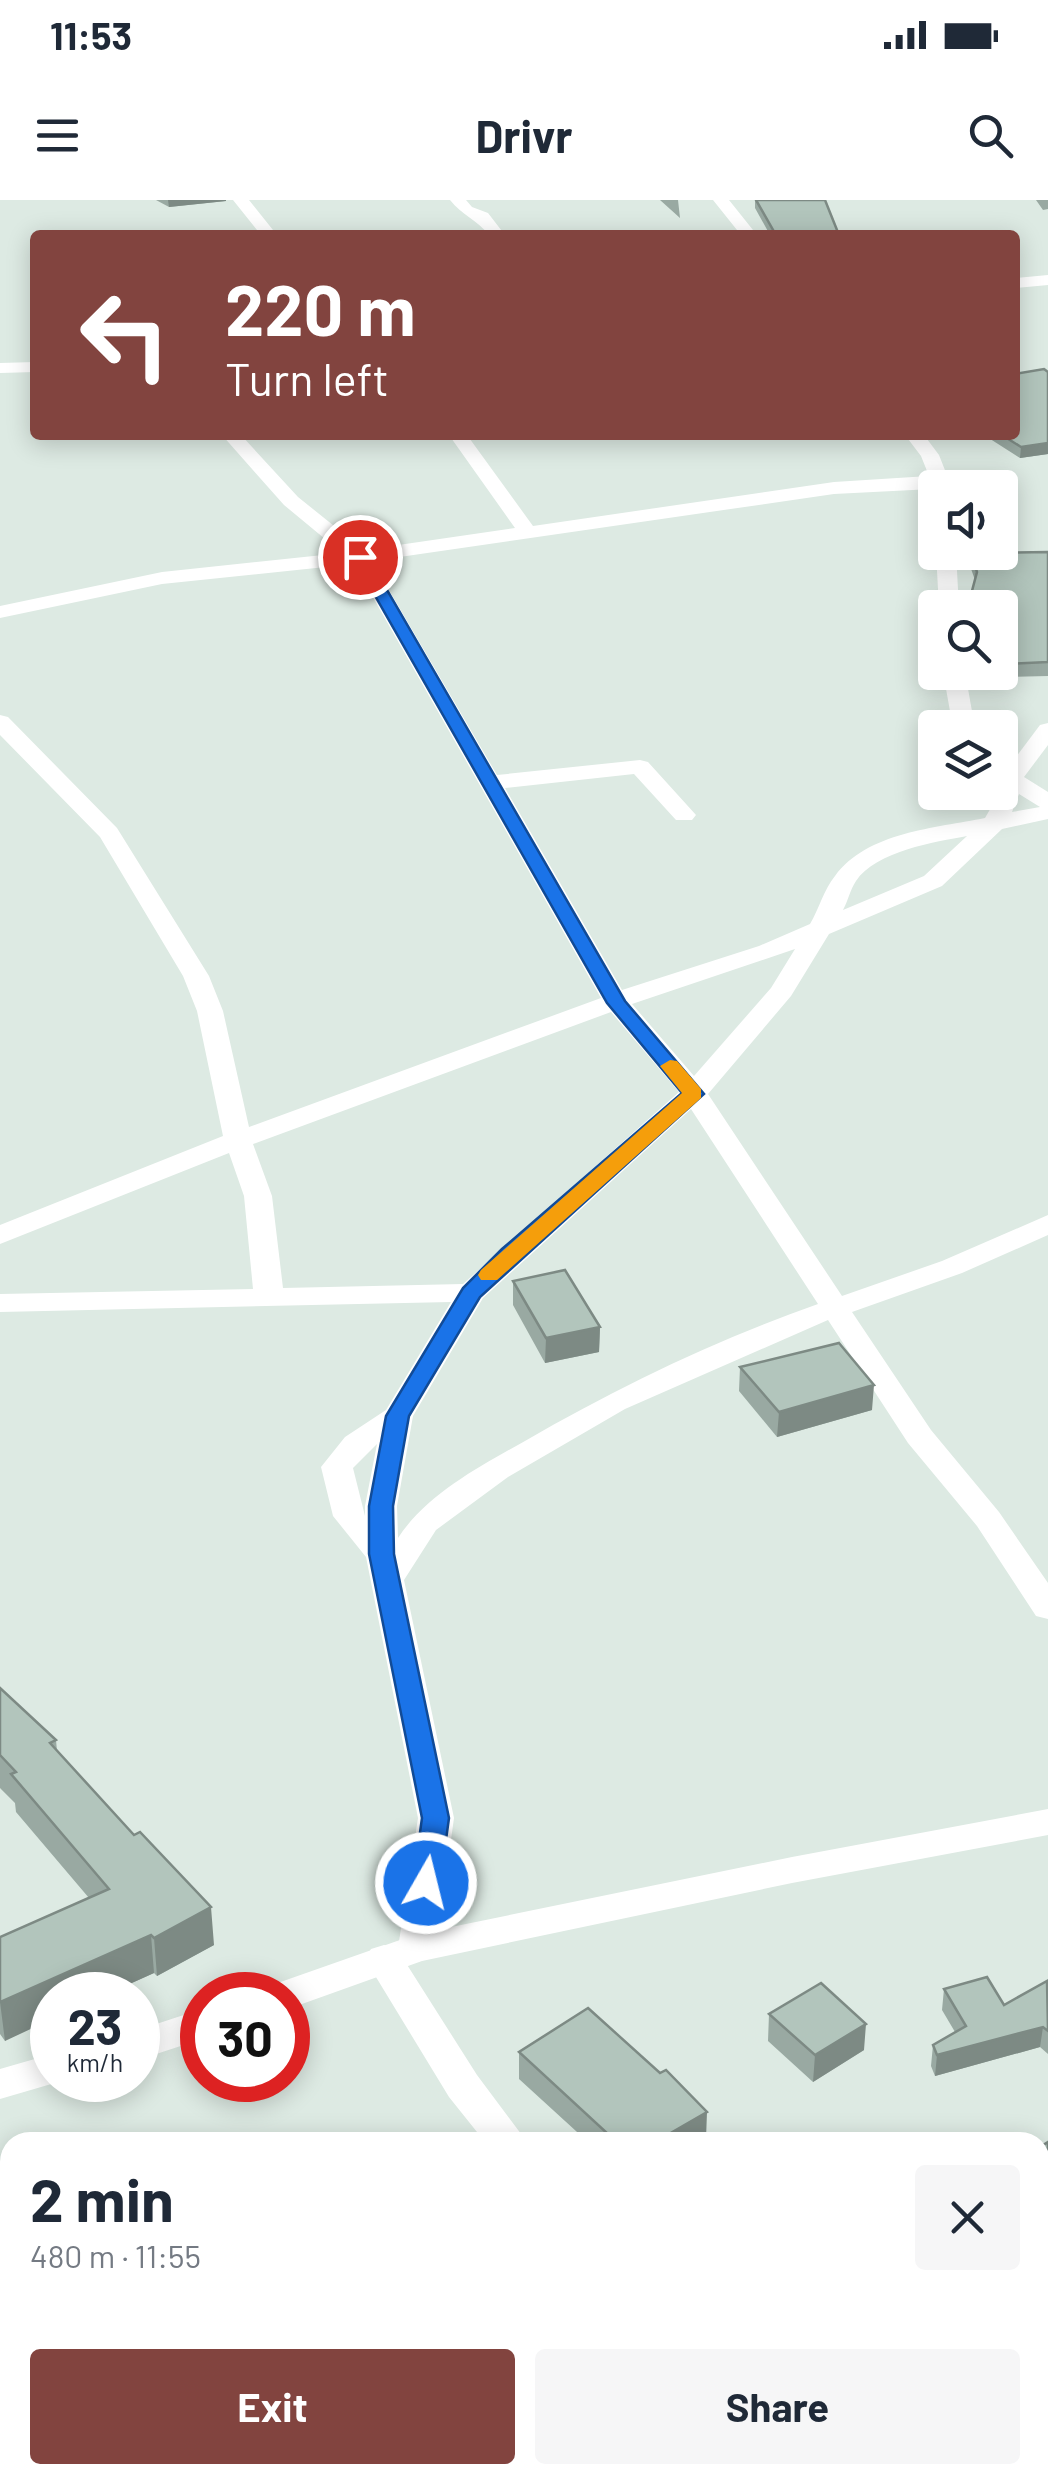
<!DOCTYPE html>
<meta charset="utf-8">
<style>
:root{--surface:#fff;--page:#f6f6f7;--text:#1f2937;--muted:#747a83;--accent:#82443f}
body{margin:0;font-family:Barlow,sans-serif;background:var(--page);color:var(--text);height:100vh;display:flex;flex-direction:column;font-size:38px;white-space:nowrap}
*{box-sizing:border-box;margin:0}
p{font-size:32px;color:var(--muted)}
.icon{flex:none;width:55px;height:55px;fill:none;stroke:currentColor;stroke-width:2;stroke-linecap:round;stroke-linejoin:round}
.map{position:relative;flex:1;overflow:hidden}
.drawer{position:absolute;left:0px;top:1932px;width:1050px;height:352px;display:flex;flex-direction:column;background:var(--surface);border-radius:30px 30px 0 0;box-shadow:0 5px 25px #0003}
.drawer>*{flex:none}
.banner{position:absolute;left:30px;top:30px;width:990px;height:210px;border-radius:10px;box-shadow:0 5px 25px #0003;background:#82443f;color:#fff;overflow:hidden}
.tools{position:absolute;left:918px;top:270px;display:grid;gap:20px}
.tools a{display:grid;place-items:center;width:100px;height:100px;border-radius:10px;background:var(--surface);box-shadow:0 5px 25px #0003;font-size:50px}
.speed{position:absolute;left:30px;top:1772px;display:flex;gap:20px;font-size:50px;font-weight:700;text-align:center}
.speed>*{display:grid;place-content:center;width:130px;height:130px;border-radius:50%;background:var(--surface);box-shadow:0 5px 25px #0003;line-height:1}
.speed small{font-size:25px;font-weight:400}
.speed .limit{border:15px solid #d22;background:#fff;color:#111}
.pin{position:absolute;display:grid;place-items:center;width:85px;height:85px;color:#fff;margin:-42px;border:5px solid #fff;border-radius:50%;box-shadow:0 2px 10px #0007}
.me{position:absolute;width:110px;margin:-55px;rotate:8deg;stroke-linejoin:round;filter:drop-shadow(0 0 8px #0008)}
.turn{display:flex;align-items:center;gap:35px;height:210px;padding:0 30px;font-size:45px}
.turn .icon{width:130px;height:130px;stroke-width:2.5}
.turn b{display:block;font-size:70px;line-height:85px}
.round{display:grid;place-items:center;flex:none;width:105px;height:105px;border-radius:10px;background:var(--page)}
.head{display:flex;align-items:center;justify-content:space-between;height:170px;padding:0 30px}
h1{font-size:60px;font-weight:700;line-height:75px}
.action{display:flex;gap:20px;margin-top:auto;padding:20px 30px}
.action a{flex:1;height:115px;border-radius:10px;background:var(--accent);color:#fff;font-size:40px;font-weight:700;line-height:115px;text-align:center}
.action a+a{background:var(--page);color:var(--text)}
.status{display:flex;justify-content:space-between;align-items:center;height:70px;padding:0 50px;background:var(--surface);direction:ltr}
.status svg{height:28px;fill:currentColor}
header{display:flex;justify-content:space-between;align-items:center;height:130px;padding:0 30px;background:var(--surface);font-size:45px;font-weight:700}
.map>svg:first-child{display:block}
</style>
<div class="status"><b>11:53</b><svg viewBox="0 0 49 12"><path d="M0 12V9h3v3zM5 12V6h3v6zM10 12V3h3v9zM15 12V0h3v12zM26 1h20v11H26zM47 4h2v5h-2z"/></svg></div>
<header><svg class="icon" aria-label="menu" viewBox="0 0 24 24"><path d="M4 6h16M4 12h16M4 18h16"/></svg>Drivr<svg class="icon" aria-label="search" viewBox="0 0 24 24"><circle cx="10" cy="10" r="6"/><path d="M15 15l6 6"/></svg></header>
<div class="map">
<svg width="1048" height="2284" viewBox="0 0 1048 2284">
<rect width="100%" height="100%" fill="#ddeae3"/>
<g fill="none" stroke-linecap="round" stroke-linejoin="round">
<!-- minor -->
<path fill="#fff" fill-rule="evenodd" d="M233 0H249L277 35H261Z
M450 0H466L472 7 488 13 505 35H489C477 20 462 15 450 0Z
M713 0H729L757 35H741Z
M1048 75V85L1015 88V78Z
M35 162V172L0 173V163Z
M222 235H241L298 297 364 350 515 328 449 235H467L533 326 834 282 929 276 921 256 905 235H924L939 255 952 288 834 294 372 361 497 575 640 560 648 562 696 615 692 620H676L634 574 505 588 622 790 759 746 810 724C819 709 824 689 835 676 867 632 936 628 985 618L1000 592V561L1010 565 1040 525 1048 523V545L1024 577 1048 592V619L1002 629 942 686 829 734 791 796 708 894 842 1096 942 1061 1048 1015V1035L962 1073 852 1112 931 1230 999 1312 1048 1383V1419L1036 1416 977 1326 908 1243 828 1120 625 1209 508 1277 436 1330 404 1380 454 1618 436 1748 430 1758 417 1762 404 1758 398 1748 418 1618 366 1357 333 1316 321 1267 345 1237 386 1210 451 1102 0 1112V1094L253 1089 244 996 229 953 0 1044V1025L223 936 197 811 183 776 100 637 0 535V515L8 517 117 628 209 776 223 811 249 927 601 798 354 364 162 384 0 418V406L162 372 342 353 284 305ZM1019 594 1040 607 1012 612ZM967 636 924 676 843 710C848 701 850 690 856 681 876 651 935 642 967 636ZM795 749 771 788 694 876 632 804ZM611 812 679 892 463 1084 283 1088 272 996 253 944ZM691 909 818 1104C716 1140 618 1187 525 1241 480 1266 426 1295 398 1338L397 1306 413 1216 483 1098ZM377 1244 365 1306V1316L353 1268Z
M936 352H956L959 408H939Z
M943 472H965L975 528H953Z
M384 1745 397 1749 477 1875 527 1942H485L449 1897 365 1759 371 1749Z
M1040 2260 1048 2263V2284H1011L1007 2275H1040Z"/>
<!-- tertiary -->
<path fill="#fff" fill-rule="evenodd" d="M1048 1609V1635L792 1683 422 1761 288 1809V1795H267L272 1785 417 1734 792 1657Z
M202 1809V1839L138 1860V1830Z
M52 1854V1880H65L0 1899V1869Z"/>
</g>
<!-- wall -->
<path fill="#99a9a2" d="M156 0H226V1L169 7Z
M660 0H678L680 18Z
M755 0H825L839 35H770L755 8Z
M1036 0H1048V9L1043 10Z
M1048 172V254L1020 258 984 235H1015Z
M1048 352V476L1004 477 1000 467V408H968L975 380 970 366 971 353Z
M513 1081 600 1127 599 1152 545 1163 513 1105Z
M740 1167 872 1210 777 1237 739 1191Z
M0 1488 56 1540 57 1551 214 1745 157 1776 154 1773 105 1795H52L5 1841 0 1834V1737L89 1698 16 1612 15 1603 0 1588Z
M1048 1782V1854L1040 1847 935 1876 931 1866 933 1845 955 1832 942 1810 944 1789 1004 1805Z
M769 1814 864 1850 813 1882 768 1841Z
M519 1852 706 1939 700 1942H588L519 1879Z
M741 2275H800L786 2284H750Z"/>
<!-- shaded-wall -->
<path fill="#7d8a84" d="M168 0H226V1L169 7Z
M1048 243V254L1020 258 1021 247Z
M600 1127 599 1152 545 1163 546 1138Z
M874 1185 872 1210 777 1237 779 1212Z
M211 1707 214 1745 157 1776 154 1738Z
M151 1735 154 1773 105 1795H52V1819L5 1841 0 1802Z
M866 1824 864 1850 813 1882 815 1855Z
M1043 1827 1040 1847 935 1876 937 1855Z
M707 1912 706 1939 700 1942H655Z
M1048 1983V1996L1040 2001V1989Z
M765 2275H800L786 2284H764Z"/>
<!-- building -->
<path fill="#b2c5bc" stroke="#7d8a84" stroke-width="2.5" d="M756 0H825L839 35H776Z
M1044 169 1048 172V243L1021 247 1002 235H1015V174Z
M1048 352V462L1006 464 1000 451V408H968V406L977 372 971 353Z
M565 1070 600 1127 546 1138 513 1081Z
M839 1143 874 1185 779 1212 740 1167Z
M0 1488 56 1540 50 1543 134 1635 140 1632 211 1707 154 1738 151 1735 0 1802V1737L109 1689 11 1574 16 1572 0 1555Z
M987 1777 1004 1805 1047 1781 1048 1831 1043 1827 937 1855 933 1845 966 1826 944 1789Z
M821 1783 866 1824 815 1855 769 1814Z
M588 1808 660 1873 666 1870 707 1912 655 1942H602L599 1939 608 1934 519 1852Z
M1048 1942V1983L1040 1988V1947Z"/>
<!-- route -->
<path fill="#1a73e8" stroke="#114b97" stroke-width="2.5" d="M355 354 368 357 625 801 704 894 480 1097 409 1216 393 1306 394 1354 449 1618 440 1683 436 1690H417L413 1683 422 1618 369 1354V1306L386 1216 463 1088 502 1049 682 893 607 803 353 357Z"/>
<!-- slow -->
<path fill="#f59e0b" d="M670 860 677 861 701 889V898L497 1080H481L478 1075 481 1070 682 893 660 866Z"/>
</svg>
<div class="tools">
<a><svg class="icon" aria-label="sound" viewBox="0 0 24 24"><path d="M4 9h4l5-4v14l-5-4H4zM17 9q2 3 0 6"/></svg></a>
<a><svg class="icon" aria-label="search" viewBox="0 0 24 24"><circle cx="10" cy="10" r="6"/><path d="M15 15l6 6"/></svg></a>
<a><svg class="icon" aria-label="layers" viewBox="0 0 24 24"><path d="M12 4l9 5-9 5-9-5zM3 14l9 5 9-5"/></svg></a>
</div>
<div class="speed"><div>23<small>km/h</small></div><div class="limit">30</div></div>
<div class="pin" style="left:360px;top:357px;background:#d93025"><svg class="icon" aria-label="arrive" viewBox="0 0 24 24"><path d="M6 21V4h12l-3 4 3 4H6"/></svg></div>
<svg class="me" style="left:426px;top:1683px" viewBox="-20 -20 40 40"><circle r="17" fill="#1a73e8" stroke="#fff" stroke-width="3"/><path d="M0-11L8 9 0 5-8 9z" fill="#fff"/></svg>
<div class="banner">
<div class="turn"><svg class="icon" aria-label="left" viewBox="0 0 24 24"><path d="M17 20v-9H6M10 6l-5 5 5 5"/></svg><div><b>220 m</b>Turn left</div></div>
</div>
<section class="drawer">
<div class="head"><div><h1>2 min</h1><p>480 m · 11:55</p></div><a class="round"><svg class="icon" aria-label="close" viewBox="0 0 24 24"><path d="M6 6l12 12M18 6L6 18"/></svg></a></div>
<div class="action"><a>Exit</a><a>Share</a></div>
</section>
</div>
